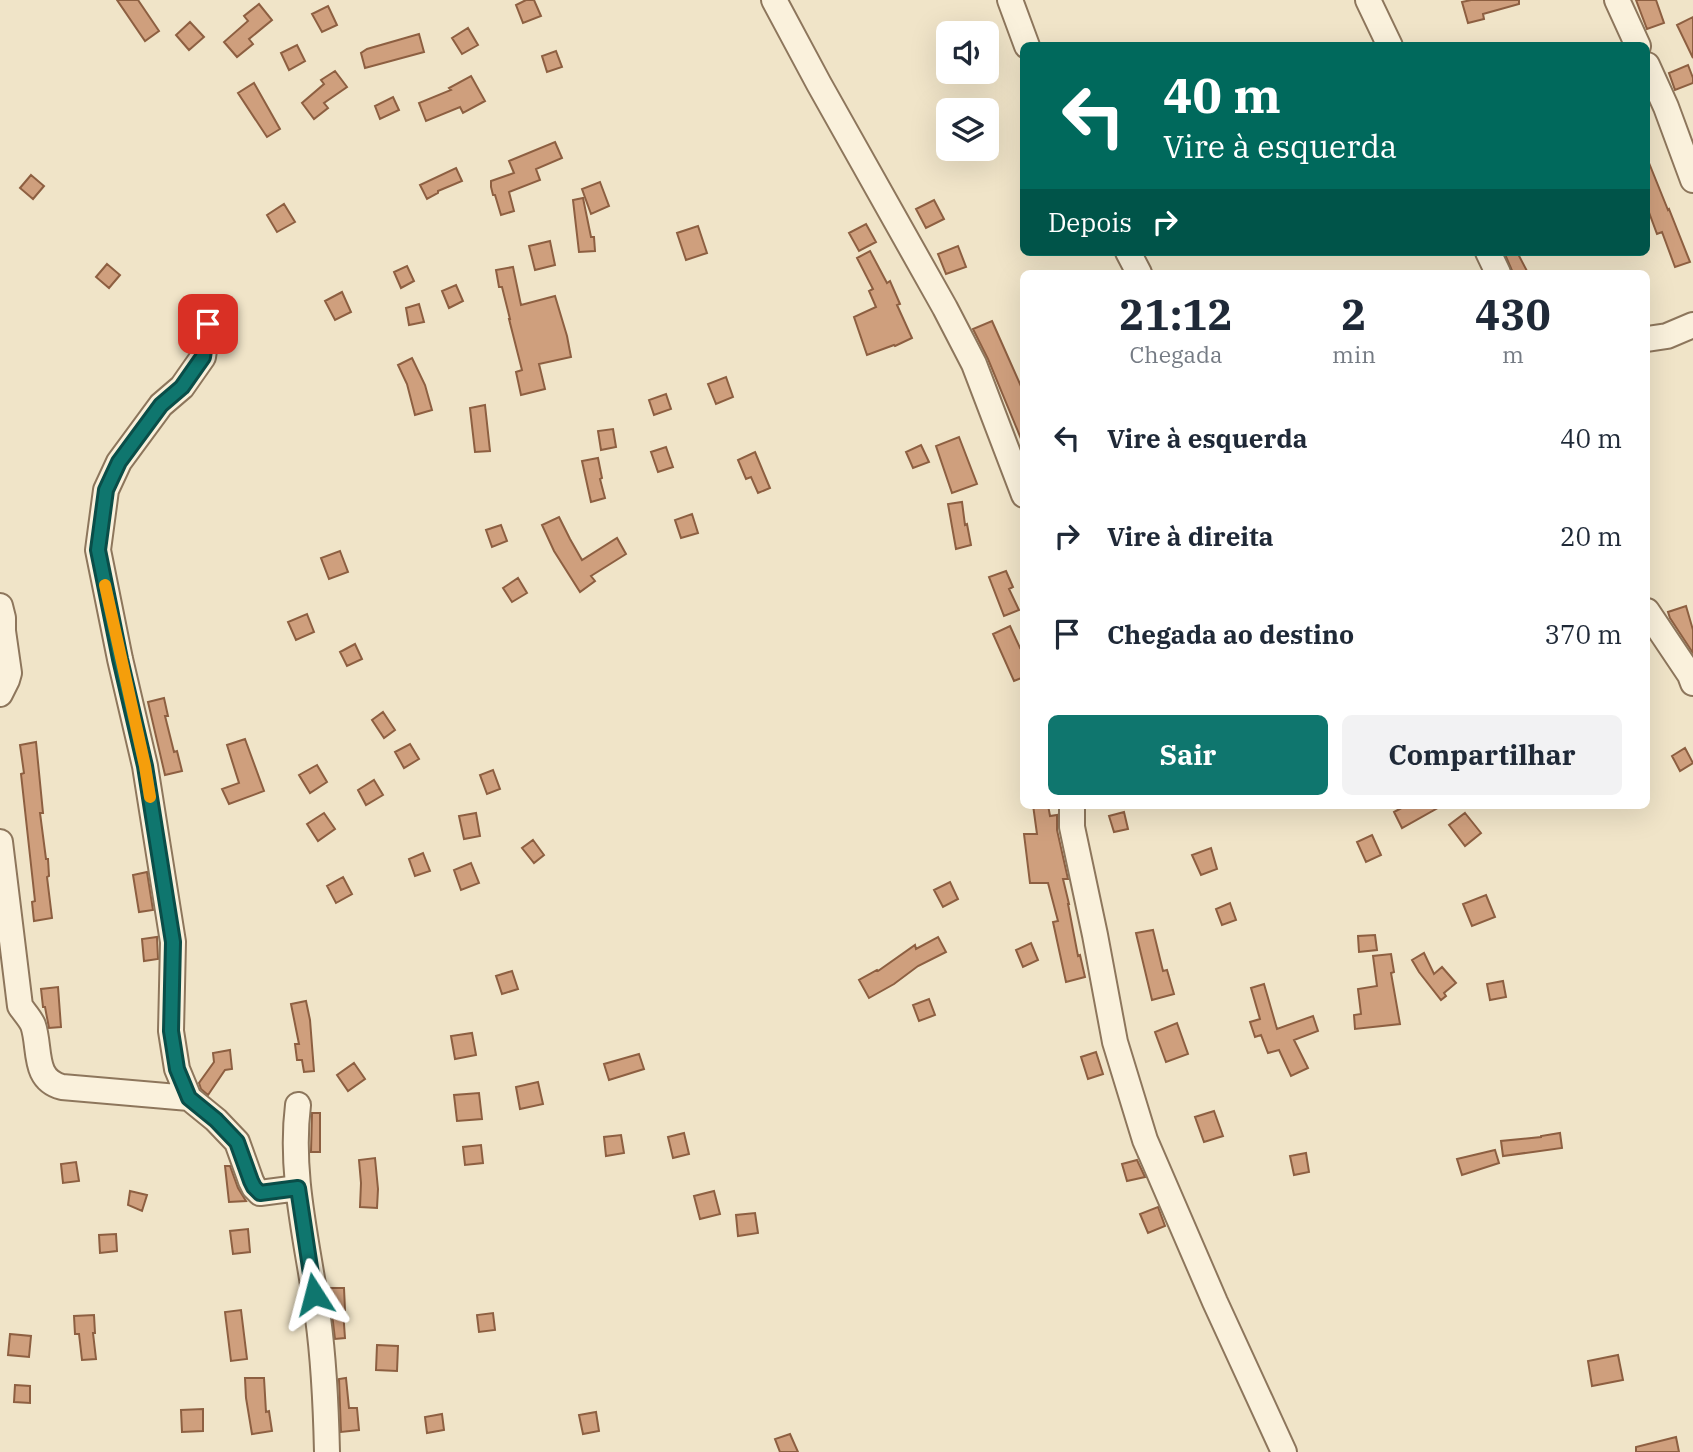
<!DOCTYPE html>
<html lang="pt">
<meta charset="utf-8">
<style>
:root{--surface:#fff;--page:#f2f2f3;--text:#1f2937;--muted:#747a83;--accent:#0f766e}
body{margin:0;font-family:"IBM Plex Serif",serif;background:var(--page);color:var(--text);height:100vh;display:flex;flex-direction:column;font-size:26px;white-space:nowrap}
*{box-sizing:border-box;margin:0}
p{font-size:23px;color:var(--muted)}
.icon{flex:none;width:38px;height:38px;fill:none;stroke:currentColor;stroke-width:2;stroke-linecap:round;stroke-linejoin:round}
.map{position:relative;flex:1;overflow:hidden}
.drawer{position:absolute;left:1020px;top:270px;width:630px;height:539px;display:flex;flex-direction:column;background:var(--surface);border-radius:10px;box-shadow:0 7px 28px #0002}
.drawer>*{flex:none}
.hud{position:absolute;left:1020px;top:42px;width:630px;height:214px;border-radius:10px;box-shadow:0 7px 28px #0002;background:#00695c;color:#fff;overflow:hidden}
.controls{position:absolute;left:936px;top:21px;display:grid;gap:14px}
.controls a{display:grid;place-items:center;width:63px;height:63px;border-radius:10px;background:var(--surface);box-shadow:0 7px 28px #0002;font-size:35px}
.pin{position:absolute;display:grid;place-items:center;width:60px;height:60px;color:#fff;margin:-30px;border-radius:14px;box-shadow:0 4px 10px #0006}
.me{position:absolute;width:77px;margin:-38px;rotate:351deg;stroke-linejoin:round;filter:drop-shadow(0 0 5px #0008)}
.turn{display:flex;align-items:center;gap:24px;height:147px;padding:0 28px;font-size:32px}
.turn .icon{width:91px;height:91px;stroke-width:2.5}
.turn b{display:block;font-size:49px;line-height:60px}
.then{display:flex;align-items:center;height:66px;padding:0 28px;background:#0003;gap:14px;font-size:26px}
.eta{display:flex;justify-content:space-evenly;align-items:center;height:119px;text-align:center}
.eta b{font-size:42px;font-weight:800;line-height:49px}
.action{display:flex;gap:14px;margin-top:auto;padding:14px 28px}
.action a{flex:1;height:80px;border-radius:10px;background:var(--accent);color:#fff;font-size:28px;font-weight:800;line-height:80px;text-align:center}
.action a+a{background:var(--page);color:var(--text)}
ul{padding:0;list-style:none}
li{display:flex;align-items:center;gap:21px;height:98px;padding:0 28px}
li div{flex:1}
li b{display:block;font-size:26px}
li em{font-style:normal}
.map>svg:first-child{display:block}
</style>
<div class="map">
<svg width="1693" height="1452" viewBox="0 0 1693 1452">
<rect width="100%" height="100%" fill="#f0e4c8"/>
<!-- building -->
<path fill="#cf9f7d" stroke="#8d5f41" stroke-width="2" d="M117 0H138L159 31 145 41Z
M526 0H534L541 16 523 23 516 5Z
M1471 0H1519V4L1483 14 1484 19 1468 23 1462 2Z
M1636 0H1656L1664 23 1647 29Z
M259 4 272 20 249 39 253 44 237 57 224 42 248 21 244 16Z
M328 6 337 25 322 32 312 14Z
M1693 17V58L1677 25Z
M190 22 204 37 189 50 176 35Z
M468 28 478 45 462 54 452 38Z
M419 34 424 52 365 68 361 53 367 49Z
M297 45 305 61 289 70 281 53Z
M556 51 562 67 547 72 542 56Z
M1688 65 1693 78V83L1675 90 1669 73Z
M335 71 347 87 324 103 328 108 314 119 302 103 324 84 321 80Z
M471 76 485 101 463 113 460 107 426 121 419 103 451 90 449 88Z
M254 83 280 129 267 137 238 93Z
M393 97 399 110 380 119 375 106Z
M555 142 562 158 536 169 540 180 509 192 514 211 501 215 495 195H493L491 187V181L514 173 509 161Z
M1647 158 1668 210 1669 209 1690 262 1675 267 1662 232 1657 234 1647 207Z
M456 168 462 181 438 191V193L427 199 420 185Z
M31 175 44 186 33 199 20 188Z
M600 182 609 206 591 214 582 189Z
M583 198 591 237H594L595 251 579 252 573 200Z
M934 200 944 219 926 228 916 209Z
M284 204 295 222 277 232 267 215Z
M866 224 876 242 859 251 849 233Z
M698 226 707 253 686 260 677 233Z
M550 241 555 265 535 270 529 246Z
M958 246 966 267 946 274 938 254Z
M870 251 887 283 890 281 900 304 897 305 912 338 895 346 894 345 867 355 854 317 876 307 869 291 873 289 857 258Z
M1504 252H1517L1528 273H1513Z
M107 264 120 275 109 288 96 277Z
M407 266 414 281 401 288 394 272Z
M513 267 521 305 555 296 567 336 571 357 539 364 545 389 521 395 516 372 522 370 509 319H510L502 287H499L496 270Z
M456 285 463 301 449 308 442 291Z
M342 292 351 312 335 320 325 301Z
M419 304 424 322 409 325 406 308Z
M992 321 1024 393V446L988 359 973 329Z
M412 358 425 385 432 410 415 415 407 384 398 365Z
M726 377 733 397 716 404 708 384Z
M666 394 671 409 654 415 649 400Z
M485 405 490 451 475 452 470 408Z
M613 429 616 447 601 450 598 431Z
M959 437 977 484 952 493 936 446Z
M921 445 929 462 913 468 906 452Z
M666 447 673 467 658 472 651 452Z
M755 452 770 488 758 493 751 477 746 479 738 460Z
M598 458 602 478 600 479 605 498 591 502 582 461Z
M962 502 965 525 967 524 971 545 956 549 948 504Z
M692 514 698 533 681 538 675 520Z
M559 517 570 539 582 560 617 538 626 554 591 576 595 581 580 592 554 551 542 525Z
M501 525 507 541 492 547 486 530Z
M340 551 348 572 329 579 321 558Z
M1006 571 1013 587 1009 589 1019 610 1004 616 989 577Z
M518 578 527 593 512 602 503 588Z
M1686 606 1693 630V653L1670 618 1668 612Z
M307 614 314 632 296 640 288 622Z
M1010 626 1020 648 1024 646V677L1014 681 993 634Z
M355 644 362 659 347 666 340 652Z
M164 698 168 716H165L174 752 177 751 182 771 165 775 148 702Z
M383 712 395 730 384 738 372 720Z
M245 739 264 791 229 804 222 789 239 783 227 745Z
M36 742 43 813H40L46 859H48L49 876 47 877 52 918 34 921 32 902 35 901 21 774 24 773 20 745Z
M410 744 419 759 404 768 395 752Z
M1685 748 1693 763 1680 771 1672 756Z
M317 765 327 782 310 793 299 775Z
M493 770 500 789 487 794 480 775Z
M374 780 383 795 366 805 358 790Z
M1033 805H1048L1050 816 1057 815V830L1068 879H1063L1069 904H1068L1078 956 1080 955 1085 977 1066 982 1053 922 1058 921 1048 883H1030L1024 834H1037Z
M1407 805H1443L1402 828 1394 812Z
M1124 812 1128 829 1114 832 1109 816Z
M324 813 335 829 318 841 307 824Z
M476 813 480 836 464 839 459 816Z
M1465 813 1481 833 1465 846 1449 825Z
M1372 835 1381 855 1366 862 1357 842Z
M533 840 544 855 534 863 522 848Z
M1211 848 1217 869 1201 875 1192 855Z
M423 853 430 871 415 876 409 859Z
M471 863 479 883 461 890 454 870Z
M147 872 153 910 139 912 133 875Z
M343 877 352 894 336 903 327 886Z
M950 882 958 899 943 907 934 890Z
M1486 895 1495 917 1472 926 1463 904Z
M1230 903 1236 920 1222 925 1216 909Z
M1153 930 1163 971 1167 970 1174 994 1152 1000 1136 933Z
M1375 935 1377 950 1359 952 1358 936Z
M157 937 158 959 144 961 142 939Z
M938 937 946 952 918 966 894 984 869 998 859 980 877 970 878 971 915 945 916 949Z
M1031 943 1038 960 1023 967 1016 950Z
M1424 953 1434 974 1442 967 1456 983 1444 993 1446 996 1441 1000 1419 972 1412 960Z
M1391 954 1394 972 1391 973 1400 1024 1355 1029 1354 1015 1361 1014 1358 989 1377 986 1373 956Z
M512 971 518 989 502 994 496 976Z
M1503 981 1506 997 1490 1000 1487 984Z
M1264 984 1277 1029 1313 1016 1318 1031 1294 1040 1308 1068 1291 1076 1279 1050 1268 1053 1261 1035 1255 1037 1250 1022 1260 1019 1251 988Z
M58 987 61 1027 49 1028 45 1007H43L41 989Z
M929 999 935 1015 919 1021 913 1005Z
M306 1001 310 1020 314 1071 304 1072 302 1060H297L295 1044H299L291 1004Z
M1177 1023 1188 1054 1166 1062 1155 1032Z
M472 1033 476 1055 455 1059 451 1036Z
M230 1050 232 1069 225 1070 208 1095 201 1089 199 1083 214 1062 213 1053Z
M1096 1052 1103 1074 1088 1079 1081 1057Z
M639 1054 644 1069 609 1080 604 1064Z
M354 1063 365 1079 348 1091 337 1075Z
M538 1082 543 1104 520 1109 516 1087Z
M479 1093 482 1119 457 1121 454 1095Z
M1214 1111 1223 1136 1204 1142 1195 1117Z
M312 1113H320V1152H311Z
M684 1133 689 1154 673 1158 668 1137Z
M1560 1133 1562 1148 1503 1156 1501 1141 1541 1137V1136Z
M621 1135 624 1153 606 1156 604 1137Z
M481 1145 483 1163 465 1165 463 1147Z
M1495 1150 1499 1163 1462 1175 1457 1159Z
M1306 1153 1309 1172 1294 1175 1290 1156Z
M375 1158 378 1189 377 1208 360 1207 361 1183 359 1160Z
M1137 1160 1145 1177 1127 1181 1122 1164Z
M76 1162 79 1181 63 1183 61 1164Z
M225 1166H230L238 1188 246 1201 229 1202Z
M130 1191 147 1195 142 1211 128 1205Z
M714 1191 720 1214 700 1219 694 1196Z
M1158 1207 1165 1226 1148 1233 1140 1214Z
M755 1213 758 1233 738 1236 736 1215Z
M248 1229 250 1252 233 1254 230 1231Z
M116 1234 117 1251 100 1253 99 1235Z
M329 1288H344L345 1310H343L345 1338 335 1339Z
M241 1310 247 1359 231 1361 225 1312Z
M493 1313 495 1330 479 1332 477 1315Z
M94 1315 95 1333H93L96 1359 82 1360 79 1334H75L74 1316Z
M10 1334 31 1336 29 1357 8 1355Z
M377 1345 398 1346 397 1371 376 1370Z
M1618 1355 1623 1380 1592 1386 1588 1361Z
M245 1378H264L266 1412 269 1411 272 1431 252 1434 246 1398Z
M346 1378 349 1408H357L359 1430 341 1432 339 1379Z
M15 1385 30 1386V1403L14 1402Z
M203 1409V1431L182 1432 181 1410Z
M596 1412 599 1431 583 1434 579 1415Z
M442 1414 444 1430 427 1433 425 1417Z
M790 1434 798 1452H780L775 1439Z
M1676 1437 1679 1452H1636V1447Z"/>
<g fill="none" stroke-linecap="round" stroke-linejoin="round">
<defs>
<path id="minor" d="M774 0 819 84 945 308 974 364 1024 495
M1010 0 1027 46
M1368 0 1390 46
M1617 0 1638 46
M1647 65 1666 107 1693 180
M1128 252 1139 273
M1488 252 1498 273
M208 324 203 357 182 387 161 405 119 462 106 490 98 550 120 659 145 766 173 942 171 1031 177 1069 189 1098 216 1120 237 1142 251 1181 254 1187 260 1193 298 1188
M1647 339 1667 336 1693 325
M0 606 3 618V631L9 673 7 680 0 694
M1647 611 1690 675 1693 683
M1072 805V827L1095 935 1115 1042 1145 1140 1215 1302 1284 1452
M0 842 20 1006C24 1012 30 1018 33 1025 41 1048 32 1079 62 1087L189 1098
M298 1105C289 1177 309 1248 318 1318 324 1362 326 1408 327 1452"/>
</defs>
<!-- minor casing -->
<use href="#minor" stroke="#8d765c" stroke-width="28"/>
<!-- minor -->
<use href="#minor" stroke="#faf1dc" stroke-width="24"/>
</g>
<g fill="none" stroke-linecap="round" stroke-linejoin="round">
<defs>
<path id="route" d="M208 324 203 357 182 387 161 405 119 462 106 490 98 550 120 659 145 766 173 942 171 1031 177 1069 189 1098 216 1120 237 1142 251 1181 254 1187 260 1193 298 1188 314 1294"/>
</defs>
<!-- route casing -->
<use href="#route" stroke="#0a4d48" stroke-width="18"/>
<!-- route -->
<use href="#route" stroke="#0f766e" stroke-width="12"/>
<!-- slow -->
<path stroke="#f59e0b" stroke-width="12" d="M105 585 145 766 150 797"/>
</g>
</svg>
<div class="controls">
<a><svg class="icon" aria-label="sound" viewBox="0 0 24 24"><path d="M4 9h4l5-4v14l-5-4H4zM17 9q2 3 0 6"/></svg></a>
<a><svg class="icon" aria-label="layers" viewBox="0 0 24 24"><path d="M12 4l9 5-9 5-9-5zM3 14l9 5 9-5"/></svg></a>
</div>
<div class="pin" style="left:208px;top:324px;background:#d93025"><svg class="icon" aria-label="arrive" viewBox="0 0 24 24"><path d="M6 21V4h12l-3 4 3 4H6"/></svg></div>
<svg class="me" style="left:314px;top:1294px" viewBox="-20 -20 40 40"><path d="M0-17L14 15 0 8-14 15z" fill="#0f766e" stroke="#fff" stroke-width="4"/></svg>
<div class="hud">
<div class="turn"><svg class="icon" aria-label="left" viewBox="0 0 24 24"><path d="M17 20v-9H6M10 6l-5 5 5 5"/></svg><div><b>40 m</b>Vire à esquerda</div></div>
<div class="then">Depois<svg class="icon" aria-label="right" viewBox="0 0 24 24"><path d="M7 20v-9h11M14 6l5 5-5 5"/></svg></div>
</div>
<section class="drawer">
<div class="eta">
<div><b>21:12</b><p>Chegada</p></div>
<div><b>2</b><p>min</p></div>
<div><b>430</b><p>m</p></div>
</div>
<ul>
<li><svg class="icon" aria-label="left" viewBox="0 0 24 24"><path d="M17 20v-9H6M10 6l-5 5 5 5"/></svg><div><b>Vire à esquerda</b></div><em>40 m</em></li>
<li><svg class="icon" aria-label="right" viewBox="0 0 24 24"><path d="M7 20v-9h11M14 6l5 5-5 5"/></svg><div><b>Vire à direita</b></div><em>20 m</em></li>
<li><svg class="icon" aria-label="arrive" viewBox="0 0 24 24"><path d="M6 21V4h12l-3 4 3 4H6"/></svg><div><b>Chegada ao destino</b></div><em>370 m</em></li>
</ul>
<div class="action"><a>Sair</a><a>Compartilhar</a></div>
</section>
</div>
